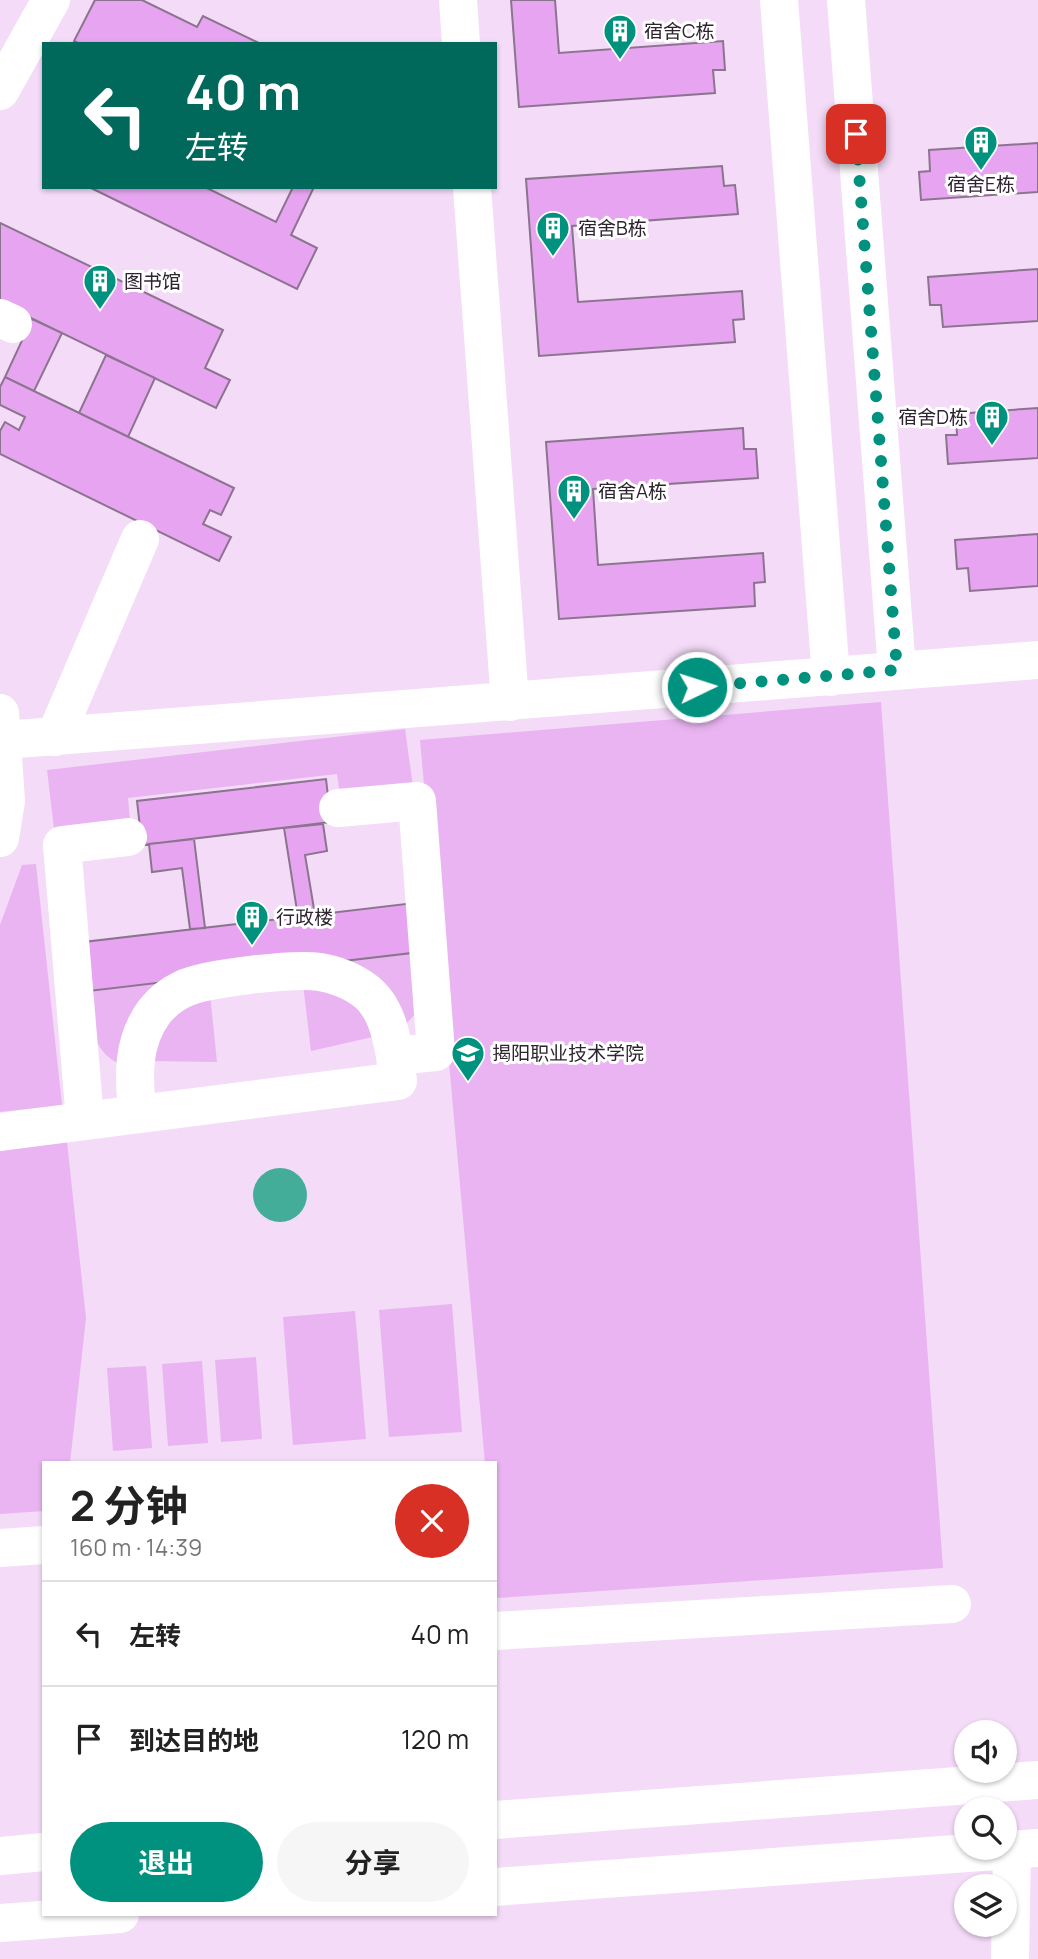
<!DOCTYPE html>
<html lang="zh">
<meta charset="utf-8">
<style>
:root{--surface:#fff;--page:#f6f6f6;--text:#222;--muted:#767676;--line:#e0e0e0;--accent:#00927e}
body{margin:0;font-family:Manrope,"Noto Sans SC",sans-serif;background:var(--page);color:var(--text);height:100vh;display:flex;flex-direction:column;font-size:26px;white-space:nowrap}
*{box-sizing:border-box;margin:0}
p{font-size:23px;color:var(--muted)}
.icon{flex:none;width:38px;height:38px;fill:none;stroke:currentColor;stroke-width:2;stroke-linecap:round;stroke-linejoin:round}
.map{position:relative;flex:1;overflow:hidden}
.details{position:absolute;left:42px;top:1461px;width:455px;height:455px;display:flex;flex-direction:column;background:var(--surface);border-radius:0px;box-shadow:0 2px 5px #0004}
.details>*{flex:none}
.banner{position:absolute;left:42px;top:42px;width:455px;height:147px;border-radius:0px;box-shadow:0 2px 5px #0004;background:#00695c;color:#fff;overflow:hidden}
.buttons{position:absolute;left:954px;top:1720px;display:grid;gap:14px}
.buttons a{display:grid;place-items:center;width:63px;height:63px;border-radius:50%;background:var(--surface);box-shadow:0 2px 5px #0004;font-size:35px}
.pin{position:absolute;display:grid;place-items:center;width:60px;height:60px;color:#fff;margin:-30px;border-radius:14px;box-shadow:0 4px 10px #0006}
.me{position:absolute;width:77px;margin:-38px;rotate:86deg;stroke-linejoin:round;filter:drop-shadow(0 0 5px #0008)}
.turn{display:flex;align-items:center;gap:24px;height:147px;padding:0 28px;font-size:32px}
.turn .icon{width:91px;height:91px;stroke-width:2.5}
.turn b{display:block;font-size:49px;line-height:60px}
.round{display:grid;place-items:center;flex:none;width:74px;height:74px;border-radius:37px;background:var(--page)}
.head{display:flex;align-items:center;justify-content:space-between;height:119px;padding:0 28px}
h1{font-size:42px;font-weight:700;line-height:52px}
.button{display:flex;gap:14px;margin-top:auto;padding:14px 28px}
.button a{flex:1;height:80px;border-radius:42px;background:var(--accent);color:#fff;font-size:28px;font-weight:700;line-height:80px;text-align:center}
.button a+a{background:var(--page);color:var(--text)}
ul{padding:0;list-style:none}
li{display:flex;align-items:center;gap:21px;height:105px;padding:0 28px;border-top:2px solid var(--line)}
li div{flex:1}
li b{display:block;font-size:26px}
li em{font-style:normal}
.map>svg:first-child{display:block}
</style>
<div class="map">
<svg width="1038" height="1959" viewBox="0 0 1038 1959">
<rect width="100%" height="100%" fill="#f4dbf8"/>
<!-- green -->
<path fill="#e9b4f1" d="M881 702 943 1568 497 1598 495 1463H485L420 740Z
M405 729 413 787 340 796 337 774 128 798 130 820 54 829 47 770Z
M36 864 62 1105 0 1112V925L22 865Z
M420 952 419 1010 404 1026 338 962Z
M164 982 120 1064C88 1049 93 1021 89 991Z
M303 984 358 1002 377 1036 311 1051Z
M210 994 217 1062 149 1061 161 1024Z
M67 1142 86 1318 70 1463H44V1511L0 1514V1151Z
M452 1304 462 1432 389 1437 379 1310Z
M355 1311 366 1439 293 1445 283 1317Z
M256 1357 262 1439 221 1442 215 1360Z
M202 1361 208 1443 168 1446 162 1364Z
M146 1366 152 1448 113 1451 107 1368Z"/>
<!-- water -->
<path fill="#43ad9a" d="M253 1195a27 27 0 1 1 54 0a27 27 0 1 1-54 0Z"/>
<!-- building -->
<path fill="#e7a5f1" stroke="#8b748e" stroke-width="2" d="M95 0H142L197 27 203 16 261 44H80L74 41Z
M511 0H555L559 53 723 41 725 70H713L715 93 519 107Z
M1038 143V192L921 200 919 172 930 171 929 150Z
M722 166 724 186 735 185 738 214 572 226 578 302 742 291 744 319 733 320 735 342 539 356 526 179Z
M89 187H205L276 222 293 187H314L291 235 317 248 297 289Z
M0 223 223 330 205 368 230 380 216 408 0 303Z
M1038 269V321L943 327 941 305H930L928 277Z
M32 319 62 333 34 391 5 377Z
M106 355 155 378 128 437 79 413Z
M5 377 234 488 221 515 210 510 203 524 231 537 219 561 0 454V431L5 422 19 430 25 417 0 405V387Z
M1038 408V458L948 464 946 435H957L956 414Z
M743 428 744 449H756L758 478 593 489 598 565 763 553 765 582 754 583 755 606 559 619 546 442Z
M1038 534V586L970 591 968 568 957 569 955 540Z
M326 779 331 822 142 845 137 801Z
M323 824 327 851 305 855 315 915 298 917 284 828Z
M194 839 205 928 190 929 182 868 152 872 149 844Z
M414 903 420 952 89 991 84 942Z"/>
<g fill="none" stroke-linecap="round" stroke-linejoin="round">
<!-- minor -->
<path stroke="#fff" stroke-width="38" d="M458 0 461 44
M779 0 831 677
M846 0 897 670
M0 91 51 0
M472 187 510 702
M0 318 13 324
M0 713 6 801 0 838
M55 737 140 539
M4 740 1038 660
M137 1114C134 1077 131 1044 154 1012 162 1002 172 994 183 989 205 978 295 968 320 972 334 974 352 981 364 990 385 1005 391 1033 395 1056
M85 1120 62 845 128 837
M0 1132 398 1081 395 1056 436 1052 417 801 338 808
M0 1548 44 1545
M495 1631 952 1604
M1010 1959 1012 1850"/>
<!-- major -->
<path stroke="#fff" stroke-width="38" d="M495 1820 1038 1780
M0 1856 44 1852
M495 1887 1038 1848
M0 1923 120 1914"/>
</g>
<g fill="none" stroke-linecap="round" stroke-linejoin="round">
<!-- route -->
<path stroke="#00927e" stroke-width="12" stroke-dasharray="0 21.6" d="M697 687 897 670 856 134"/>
</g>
<!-- icons -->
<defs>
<symbol id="building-pin" viewBox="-11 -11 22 30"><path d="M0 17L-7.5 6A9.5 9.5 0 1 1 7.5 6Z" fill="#00927e" stroke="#fff"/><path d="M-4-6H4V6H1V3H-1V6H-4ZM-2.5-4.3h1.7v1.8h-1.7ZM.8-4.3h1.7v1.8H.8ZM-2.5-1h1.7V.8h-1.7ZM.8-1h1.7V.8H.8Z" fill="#fff"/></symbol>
<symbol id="university-pin" viewBox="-11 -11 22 30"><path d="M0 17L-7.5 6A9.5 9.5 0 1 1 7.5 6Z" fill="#00927e" stroke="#fff"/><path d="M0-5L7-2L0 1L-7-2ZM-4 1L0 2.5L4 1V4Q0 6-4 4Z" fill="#fff"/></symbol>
</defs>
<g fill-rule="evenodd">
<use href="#building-pin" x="601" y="12" width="38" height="52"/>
<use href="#building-pin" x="962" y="123" width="38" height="52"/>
<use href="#building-pin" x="534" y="209" width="38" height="52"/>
<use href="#building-pin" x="81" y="262" width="38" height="52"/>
<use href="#building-pin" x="973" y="398" width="38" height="52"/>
<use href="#building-pin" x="555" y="472" width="38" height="52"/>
<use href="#building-pin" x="233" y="898" width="38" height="52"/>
<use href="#university-pin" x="449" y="1034" width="38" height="52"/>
</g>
<g text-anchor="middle" stroke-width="6" stroke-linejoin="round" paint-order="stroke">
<!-- poi labels -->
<g font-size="19" fill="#2d242f" stroke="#fff" text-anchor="start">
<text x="644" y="38">宿舍C栋</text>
<text x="981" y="191" text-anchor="middle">宿舍E栋</text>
<text x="578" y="235">宿舍B栋</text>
<text x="124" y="288">图书馆</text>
<text x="968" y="424" text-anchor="end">宿舍D栋</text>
<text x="598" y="498">宿舍A栋</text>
<text x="276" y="924">行政楼</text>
<text x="492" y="1060">揭阳职业技术学院</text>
</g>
</g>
</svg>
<div class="buttons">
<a><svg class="icon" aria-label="sound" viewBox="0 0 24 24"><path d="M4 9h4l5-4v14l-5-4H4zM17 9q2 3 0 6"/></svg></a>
<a><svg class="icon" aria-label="search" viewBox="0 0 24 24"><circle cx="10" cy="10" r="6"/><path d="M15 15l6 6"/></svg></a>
<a><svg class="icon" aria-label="layers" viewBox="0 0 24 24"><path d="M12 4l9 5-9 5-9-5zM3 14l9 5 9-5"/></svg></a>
</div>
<div class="pin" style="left:856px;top:134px;background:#d93025"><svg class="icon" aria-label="arrive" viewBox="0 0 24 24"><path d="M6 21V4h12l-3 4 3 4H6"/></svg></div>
<svg class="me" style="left:697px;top:687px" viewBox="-20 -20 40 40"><circle r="17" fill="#00927e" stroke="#fff" stroke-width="3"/><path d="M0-11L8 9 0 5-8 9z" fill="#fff"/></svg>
<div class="banner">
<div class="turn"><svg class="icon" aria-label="left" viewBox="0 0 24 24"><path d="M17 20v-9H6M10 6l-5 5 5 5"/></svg><div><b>40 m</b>左转</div></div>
</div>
<section class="details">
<div class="head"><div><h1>2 分钟</h1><p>160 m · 14:39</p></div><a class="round" style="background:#d93025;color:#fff"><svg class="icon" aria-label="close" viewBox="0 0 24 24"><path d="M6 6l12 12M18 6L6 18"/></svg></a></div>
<ul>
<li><svg class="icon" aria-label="left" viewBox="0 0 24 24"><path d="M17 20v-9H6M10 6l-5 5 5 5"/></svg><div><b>左转</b></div><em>40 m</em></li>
<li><svg class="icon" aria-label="arrive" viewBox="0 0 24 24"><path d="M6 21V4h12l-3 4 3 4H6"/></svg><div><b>到达目的地</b></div><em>120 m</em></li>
</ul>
<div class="button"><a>退出</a><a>分享</a></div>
</section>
</div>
